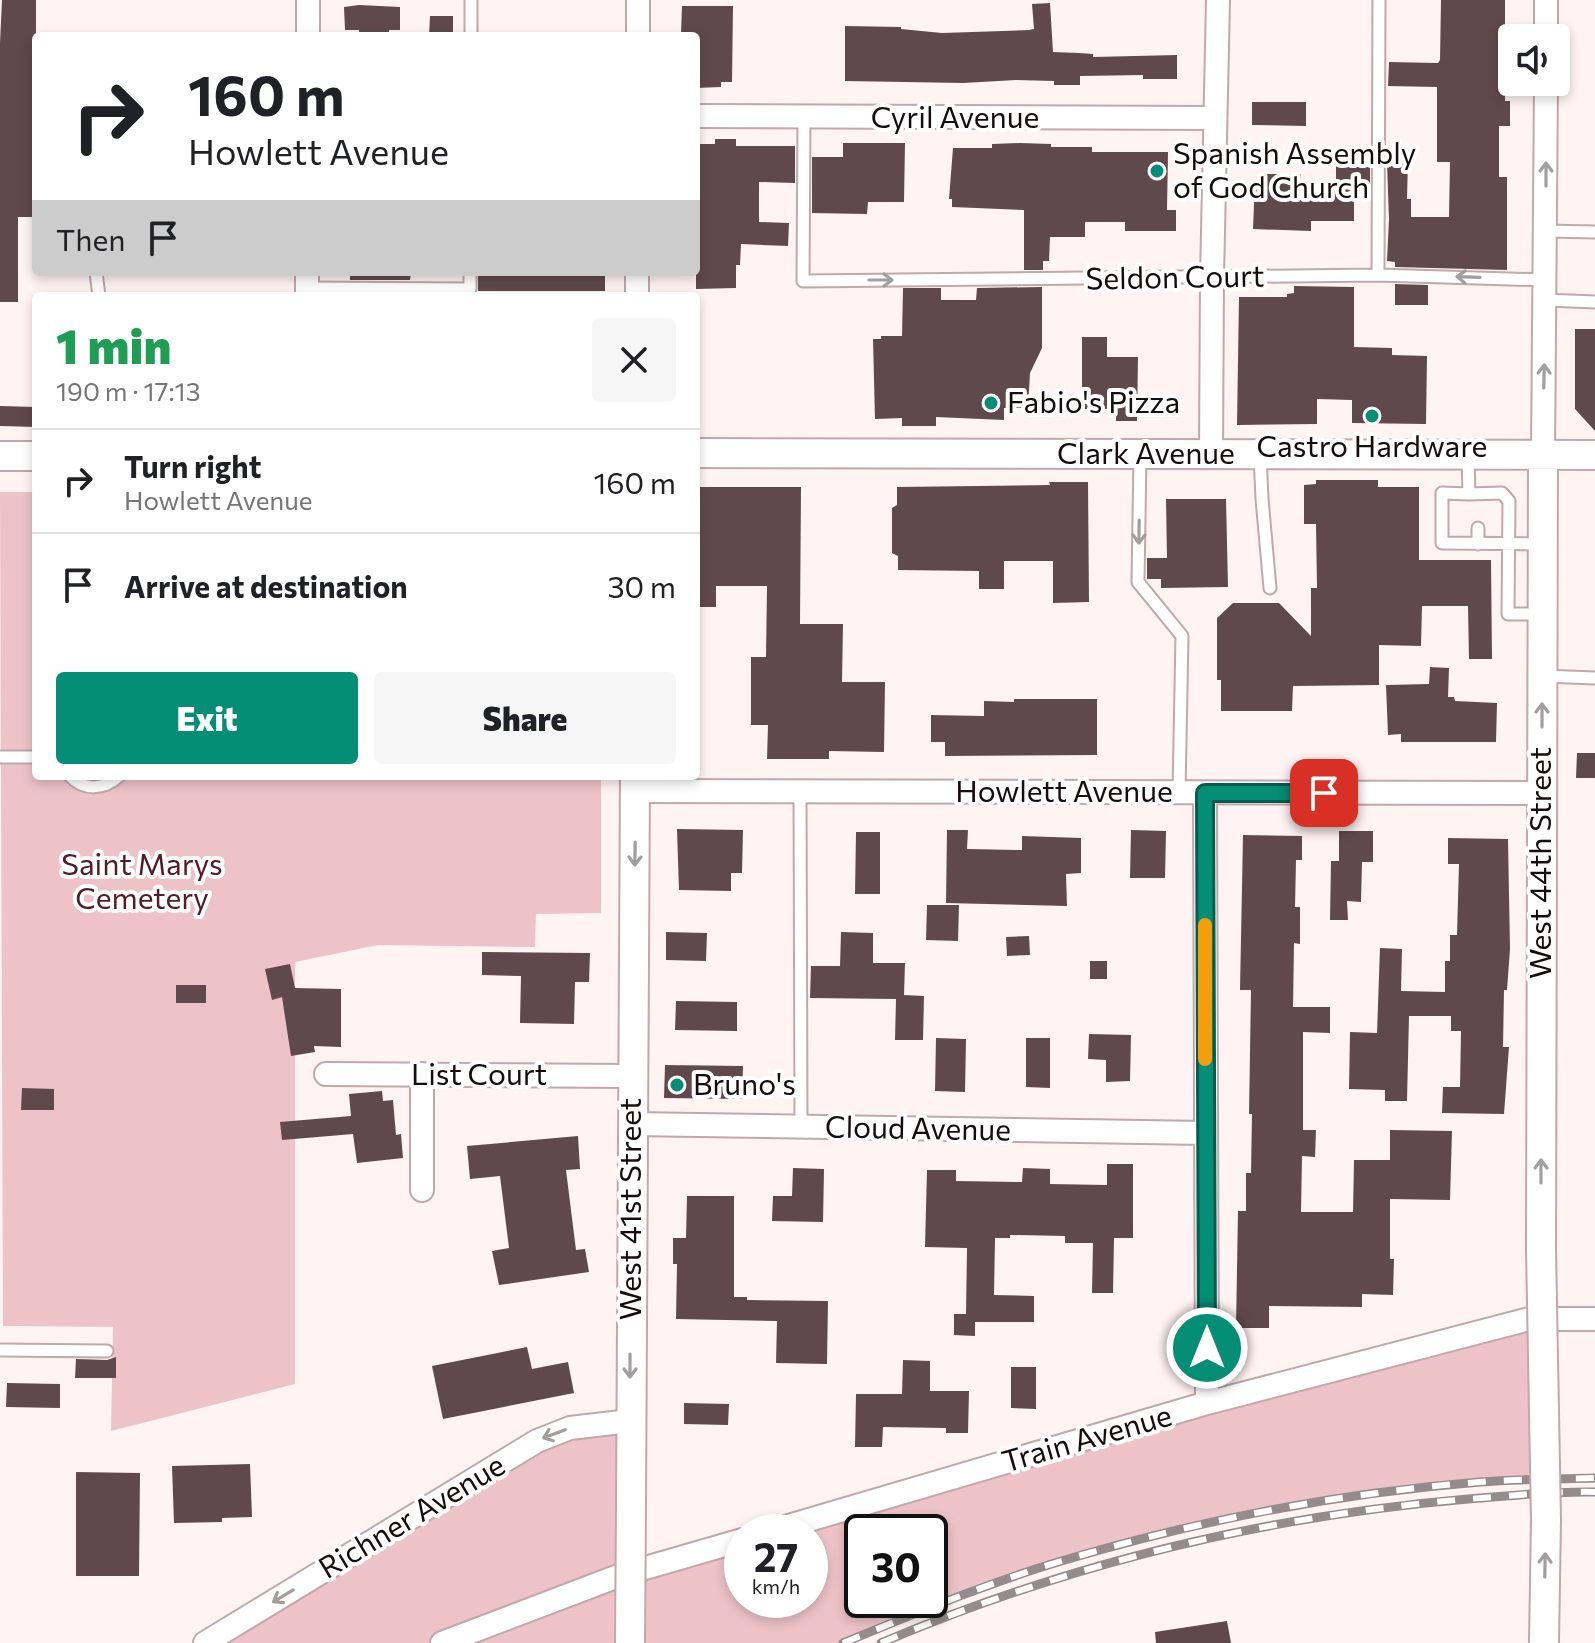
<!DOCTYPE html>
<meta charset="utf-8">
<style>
:root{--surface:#fff;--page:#f6f6f6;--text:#202124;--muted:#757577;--line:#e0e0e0;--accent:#048e76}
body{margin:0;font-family:Commissioner,sans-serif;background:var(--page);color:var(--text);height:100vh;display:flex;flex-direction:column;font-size:30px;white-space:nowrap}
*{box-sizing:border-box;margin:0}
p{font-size:26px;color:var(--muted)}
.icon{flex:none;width:44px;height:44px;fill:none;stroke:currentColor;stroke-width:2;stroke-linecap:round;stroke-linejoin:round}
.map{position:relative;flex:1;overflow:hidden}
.panel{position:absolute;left:32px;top:292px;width:668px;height:488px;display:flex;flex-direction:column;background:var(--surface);border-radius:8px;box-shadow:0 4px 12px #0003}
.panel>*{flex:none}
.hud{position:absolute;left:32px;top:32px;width:668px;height:244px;border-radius:8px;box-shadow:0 4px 12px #0003;background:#fff;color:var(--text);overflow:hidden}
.tools{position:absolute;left:1498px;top:24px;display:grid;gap:16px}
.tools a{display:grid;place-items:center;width:72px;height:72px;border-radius:8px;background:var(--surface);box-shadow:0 4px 12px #0003;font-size:40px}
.speed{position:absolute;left:724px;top:1514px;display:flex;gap:16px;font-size:40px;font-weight:700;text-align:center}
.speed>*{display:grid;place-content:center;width:104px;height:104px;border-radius:50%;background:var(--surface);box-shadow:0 4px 12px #0003;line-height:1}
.speed small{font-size:20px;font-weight:400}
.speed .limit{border:4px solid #111;border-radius:12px;background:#fff;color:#111}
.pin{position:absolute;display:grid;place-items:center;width:68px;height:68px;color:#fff;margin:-34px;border-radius:16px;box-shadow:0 4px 12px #0006}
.me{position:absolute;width:88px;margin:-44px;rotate:0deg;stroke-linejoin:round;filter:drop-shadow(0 0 6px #0008)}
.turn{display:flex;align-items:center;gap:28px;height:168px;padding:0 24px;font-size:36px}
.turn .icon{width:104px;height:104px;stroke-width:2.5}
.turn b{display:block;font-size:56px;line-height:68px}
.then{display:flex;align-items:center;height:76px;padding:0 24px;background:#0003;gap:16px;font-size:30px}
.round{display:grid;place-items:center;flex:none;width:84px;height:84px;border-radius:8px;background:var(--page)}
.head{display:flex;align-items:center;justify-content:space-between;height:136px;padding:0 24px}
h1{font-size:48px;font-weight:800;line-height:60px;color:#1e9e55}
.action{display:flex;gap:16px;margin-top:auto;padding:16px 24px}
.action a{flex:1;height:92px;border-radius:8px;background:var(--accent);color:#fff;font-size:32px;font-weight:800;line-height:92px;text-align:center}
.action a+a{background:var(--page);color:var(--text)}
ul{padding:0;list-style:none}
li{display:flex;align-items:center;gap:24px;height:104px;padding:0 24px;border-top:2px solid var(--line)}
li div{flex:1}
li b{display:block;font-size:30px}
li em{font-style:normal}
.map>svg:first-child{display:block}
</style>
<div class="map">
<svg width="1595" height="1643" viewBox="0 0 1595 1643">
<rect width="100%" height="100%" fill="#fff3f4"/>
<!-- green -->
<path fill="#edc3c8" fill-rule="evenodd" d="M0 492H36V776H601V913L536 914 535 947 378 945 295 962V1384L111 1431 113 1327 3 1326Z
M1529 1319 1545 1481C1431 1483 1319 1500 1207 1524 1156 1535 1104 1547 1054 1563 982 1587 912 1615 843 1643H205L526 1447 630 1421 631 1577 742 1543V1600H810V1532H777ZM862 1532H930V1600H862Z"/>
<!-- building -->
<path fill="#60494c" d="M2 0H36V217H18V302H0V43Z
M1441 0H1505V101H1510V126H1499V177H1507V270L1395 267V262L1387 261 1389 219 1387 163 1390 161H1408L1407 199H1411V217H1449L1450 162H1437V87L1388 86 1389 62 1438 63 1440 60Z
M1050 3 1053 52 1079 53 1093 54V57L1177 55V79H1143V75L1080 76V85H1054V81L1016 80 963 83 845 81V26L901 27V29L942 33 1029 30 1034 29 1032 4Z
M359 5 400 7V30H389V33H359V30H345L344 7Z
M682 6H733L732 82H721V87L696 88V34H681Z
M430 16H453V36H429Z
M1252 102H1306V126L1252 125Z
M715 139H736V146H795V183L759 182V222L789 223 788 246 741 244 740 265H736V288L696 289V144H715Z
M843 143H905L904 202H868L867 214 812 213V157H843Z
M1020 143 1051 144V147H1092V152H1168L1167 210H1176V231H1125V222H1085V237H1050L1049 261H1043V270H1024V210L952 207V199H949L953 148H992V144Z
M1336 162 1370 163V185H1354V221H1311V231L1253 229 1255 180H1266V174H1301V182L1336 181Z
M350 272H411L410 280H350Z
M478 272H605V291H478Z
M1395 284 1428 285V305H1395Z
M1294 286 1354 287V347L1392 348V355L1427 356 1426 424 1352 423V400L1317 399V424L1237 425 1239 297H1287V294L1294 293Z
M1042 287V348L1030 373 1028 408H1004V420L936 417V426H902V418L875 419 873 339H881V336H902L903 288H941V300H976L977 288Z
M1575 329H1595V431L1575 409Z
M1082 337H1107V357H1138L1137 421H1116V409H1082Z
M0 406 36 407V427L0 426Z
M1316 480H1378V487H1419V560H1491L1492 659H1469L1468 606H1422L1421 646 1379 645V685L1293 686 1292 711H1221V680H1217V618L1233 603H1279L1311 636V588H1317L1316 524H1304V485L1316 484Z
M1049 482H1088L1089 602 1053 603V561H1004V589H979V571L898 570V556L892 553V508L897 505V487L1050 485Z
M699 487H801L800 624H843L842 682H885L884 752 829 751V759H767L768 725H751V657H766L767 586H716V607H696Z
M1166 499H1226L1228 587 1161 588V579H1147V558H1167Z
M1430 667 1449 668 1448 697H1454L1455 701 1497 703 1496 742H1401V734L1388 735 1386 685 1429 684Z
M1014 699H1097V755L945 756V742H931V715L984 716V701L1014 702Z
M1577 753H1595V778H1576Z
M677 829 743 830 742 873H731V891L679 890Z
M947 830H968L967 849 1022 850V836L1081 838V873L1066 874 1067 906 946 903Z
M1131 830 1166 831 1165 878H1130Z
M1339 831H1373V862H1362L1361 902 1347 901 1348 920H1330L1331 861H1339Z
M856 832H880V894H855Z
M1243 835 1302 836V860H1296L1295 907H1300V944L1294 943 1293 1007H1330V1033L1303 1032V1130H1316L1315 1157 1302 1156 1301 1212H1353L1354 1160H1390V1130L1452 1131 1450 1200 1390 1199V1259H1394L1393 1295 1362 1294V1307L1269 1306V1328H1236L1238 1211H1246V1173H1251L1252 1114H1249L1251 990H1240Z
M1448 838 1508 839 1510 949 1507 990H1504L1503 1047H1509L1504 1114 1442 1113 1443 1087H1460L1461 1031H1451V1016H1409L1407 1101H1385V1090L1349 1089 1350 1032 1377 1033 1380 948 1402 949 1401 991 1445 992V961H1450V935H1457L1459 864H1448Z
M927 905H959L958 941 926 940Z
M666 932 707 933 706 961 666 960Z
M841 932 873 933V963H905L904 995 924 996 923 1040H895L896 999 810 998 811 966H840Z
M1029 936 1030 955 1007 956 1006 937Z
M482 952 590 953 589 982H575L574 1024 520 1023 521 976 482 975Z
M1090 961H1107V979H1090Z
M290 964 295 988 341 989V1047L314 1046 315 1052 291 1056 282 997 272 1000 265 969Z
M176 985H206V1003H176Z
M676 1001 737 1002V1031L675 1030Z
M1089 1034 1131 1035 1130 1081 1106 1082V1060L1088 1059Z
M936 1038 966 1039 965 1092 935 1091Z
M1026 1038H1050V1088L1026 1087Z
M665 1065 743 1066 742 1099 664 1098Z
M22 1088 54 1089V1110H21Z
M382 1091 383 1101 393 1100 396 1135 401 1134 403 1158 357 1163 353 1134 282 1140 280 1122 351 1116 349 1094Z
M578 1136 580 1169 566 1170 576 1250 585 1249 589 1272 499 1285 492 1251 509 1248 500 1176 470 1179 467 1146Z
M1107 1164H1133V1238H1114L1113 1293H1092L1093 1243H1065V1236L1010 1235V1238H995L994 1295 1034 1296V1322H975V1336L954 1335V1314H966L967 1248 925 1247 927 1170H956V1181L1022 1182 1023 1168 1050 1169V1184L1107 1185Z
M793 1168 824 1169 823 1222 772 1221 773 1196H792Z
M687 1196H734V1297H747V1300L828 1301 827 1364 776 1363 777 1321 676 1319 677 1264H673V1238H686Z
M527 1347 532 1369 568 1362 574 1393 443 1419 432 1366Z
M116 1357V1378H75L76 1359 107 1360Z
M903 1360 930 1361V1391H969L968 1433H946V1428L883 1427 882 1447H855L856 1394H902Z
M1011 1367H1036V1409L1011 1408Z
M7 1383 60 1384V1408L6 1407Z
M684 1403 729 1404 728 1425 684 1424Z
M250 1464 252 1517 222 1518V1522L174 1523 172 1466Z
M76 1472 140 1473 139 1576H76Z
M1227 1621 1231 1643H1156L1155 1632Z"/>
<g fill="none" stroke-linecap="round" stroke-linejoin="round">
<defs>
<path id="service" d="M471 36V0
M804 118 803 281 1378 275 1546 280
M1546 231 1595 232
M96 272 99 296
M1378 275 1379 0
M307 288 470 289V272
M1546 300 1595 302
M1260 454 1262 499 1270 588
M1140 455 1138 582 1182 636 1179 793
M1468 456 1469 494 1442 493V543L1542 544
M1469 494 1502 493 1509 501 1508 614H1542
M1478 528V544
M1542 676 1595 678
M0 757H36
M70 776C84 791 104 790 119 776
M800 792 801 1127
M0 1350 107 1351"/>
<path id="minor" d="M1546 0V38
M308 36V0
M638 36V0
M696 116 1214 118
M307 272V296
M637 296V272
M1211 454 1212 278 1218 0
M1543 454 1546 82
M635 791 1541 793
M1205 793 1207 1403
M326 1074 632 1076
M422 1074V1190
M632 1124 1205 1133
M768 1532 1207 1403 1529 1319H1595
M205 1643 537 1441 570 1428 630 1421
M442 1643 621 1575 742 1540"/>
<path id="tertiary" d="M696 453 1595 455
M0 456H36
M1541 1249 1543 454
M631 1505 635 776"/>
</defs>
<!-- service casing -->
<use href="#service" stroke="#c2a7ab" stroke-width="15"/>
<!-- minor casing -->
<use href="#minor" stroke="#c2a7ab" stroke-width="26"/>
<!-- tertiary casing -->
<use href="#tertiary" stroke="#c2a7ab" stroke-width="32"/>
<!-- service -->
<use href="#service" stroke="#fff" stroke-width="11"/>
<!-- minor -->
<use href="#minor" stroke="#fff" stroke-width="22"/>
<!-- tertiary -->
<use href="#tertiary" stroke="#fff" stroke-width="28"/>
<defs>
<path id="rail" d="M843 1643C914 1614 985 1584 1058 1562 1195 1521 1338 1493 1480 1482 1518 1479 1557 1479 1595 1478
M881 1643C1067 1564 1266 1516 1468 1499 1510 1496 1552 1491 1595 1492"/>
</defs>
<!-- rail casing -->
<use href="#rail" stroke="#958b8c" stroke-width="9"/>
<!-- rail -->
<use href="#rail" stroke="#fff" stroke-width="6" stroke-dasharray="18" stroke-linecap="butt"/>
<defs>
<path id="tertiary-bridge" d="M1541 1249 1546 1520 1544 1643
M630 1643 631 1505"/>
</defs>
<!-- tertiary-bridge casing -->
<use href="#tertiary-bridge" stroke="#c2a7ab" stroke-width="32" stroke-linecap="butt"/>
<!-- tertiary-bridge -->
<use href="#tertiary-bridge" stroke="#fff" stroke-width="28"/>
</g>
<!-- one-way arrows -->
<defs><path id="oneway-shaft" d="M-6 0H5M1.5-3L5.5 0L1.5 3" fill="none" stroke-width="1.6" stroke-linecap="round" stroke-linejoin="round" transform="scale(2)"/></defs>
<g stroke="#a19e9e">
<use href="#oneway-shaft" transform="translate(1546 174) rotate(-90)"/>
<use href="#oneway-shaft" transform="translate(1468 277) rotate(-178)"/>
<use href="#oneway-shaft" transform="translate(881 280)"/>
<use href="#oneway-shaft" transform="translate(1544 376) rotate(-89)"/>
<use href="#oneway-shaft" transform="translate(1139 532) rotate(91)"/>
<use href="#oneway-shaft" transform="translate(1542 715) rotate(-90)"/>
<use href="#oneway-shaft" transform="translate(635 854) rotate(91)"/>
<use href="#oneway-shaft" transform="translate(1541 1171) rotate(-90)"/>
<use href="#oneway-shaft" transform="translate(630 1366) rotate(90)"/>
<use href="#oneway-shaft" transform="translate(554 1434) rotate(159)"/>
<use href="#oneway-shaft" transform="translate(1545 1565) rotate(-89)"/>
<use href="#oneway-shaft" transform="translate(283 1596) rotate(149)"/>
</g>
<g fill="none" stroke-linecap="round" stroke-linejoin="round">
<defs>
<path id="route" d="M1207 1348 1205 793H1324"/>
</defs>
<!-- route casing -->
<use href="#route" stroke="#035c4d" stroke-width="20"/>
<!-- route -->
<use href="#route" stroke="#048e76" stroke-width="14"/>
<!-- slow -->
<path stroke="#f59e0b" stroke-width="14" d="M1205 925V1059"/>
</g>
<!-- markers -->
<g fill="#048e76" stroke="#fff" stroke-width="3">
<circle cx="1157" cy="171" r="8"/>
<circle cx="991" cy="403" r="8"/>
<circle cx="1372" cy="416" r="8"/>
<circle cx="677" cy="1085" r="8"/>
</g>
<g text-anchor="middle" stroke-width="8" stroke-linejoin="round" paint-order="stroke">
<!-- street labels -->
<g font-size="30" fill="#150c0d" stroke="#fff">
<text x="955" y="128">Cyril Avenue</text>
<text transform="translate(1175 278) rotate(-1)" y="10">Seldon Court</text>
<text x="1146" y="464">Clark Avenue</text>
<text x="1064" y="802">Howlett Avenue</text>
<text transform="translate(1541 863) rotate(-90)" y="10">West 44th Street</text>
<text x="479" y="1085">List Court</text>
<text transform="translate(918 1129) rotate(1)" y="10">Cloud Avenue</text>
<text transform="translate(631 1209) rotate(-90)" y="10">West 41st Street</text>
<text transform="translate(1087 1439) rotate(-16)" y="10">Train Avenue</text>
<text transform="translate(412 1517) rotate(-31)" y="10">Richner Avenue</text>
</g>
<!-- poi labels -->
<g font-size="30" fill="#150c0d" stroke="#fff" text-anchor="start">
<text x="1173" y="164">Spanish Assembly<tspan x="1173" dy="34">of God Church</tspan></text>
<text x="1007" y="413">Fabio's Pizza</text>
<text x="1372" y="457" text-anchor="middle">Castro Hardware</text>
<text x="693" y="1095">Bruno's</text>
</g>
<!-- park labels -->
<g font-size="30" fill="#511b28" stroke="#fff">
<text x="142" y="875">Saint Marys<tspan x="142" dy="34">Cemetery</tspan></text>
</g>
</g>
</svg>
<div class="tools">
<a><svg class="icon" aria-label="sound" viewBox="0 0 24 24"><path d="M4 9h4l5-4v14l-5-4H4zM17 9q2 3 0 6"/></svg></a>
</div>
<div class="speed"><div>27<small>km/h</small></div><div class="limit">30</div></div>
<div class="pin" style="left:1324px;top:793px;background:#d93025"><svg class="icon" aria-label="arrive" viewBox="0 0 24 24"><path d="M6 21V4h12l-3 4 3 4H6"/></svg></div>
<svg class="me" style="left:1207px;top:1348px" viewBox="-20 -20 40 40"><circle r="17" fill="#048e76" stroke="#fff" stroke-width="3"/><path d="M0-11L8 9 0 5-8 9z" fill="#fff"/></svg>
<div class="hud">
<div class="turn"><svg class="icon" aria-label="right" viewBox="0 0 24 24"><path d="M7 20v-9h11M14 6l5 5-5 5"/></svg><div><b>160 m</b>Howlett Avenue</div></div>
<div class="then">Then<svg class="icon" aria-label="arrive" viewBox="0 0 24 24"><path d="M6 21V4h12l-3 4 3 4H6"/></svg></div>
</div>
<section class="panel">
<div class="head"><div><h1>1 min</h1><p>190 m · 17:13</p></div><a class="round"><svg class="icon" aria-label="close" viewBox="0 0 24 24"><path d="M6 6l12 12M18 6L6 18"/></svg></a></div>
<ul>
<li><svg class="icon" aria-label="right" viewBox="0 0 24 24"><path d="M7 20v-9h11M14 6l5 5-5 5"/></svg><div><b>Turn right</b><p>Howlett Avenue</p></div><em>160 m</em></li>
<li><svg class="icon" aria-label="arrive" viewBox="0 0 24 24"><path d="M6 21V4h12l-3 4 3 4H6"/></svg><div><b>Arrive at destination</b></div><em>30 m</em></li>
</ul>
<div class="action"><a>Exit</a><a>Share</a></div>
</section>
</div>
